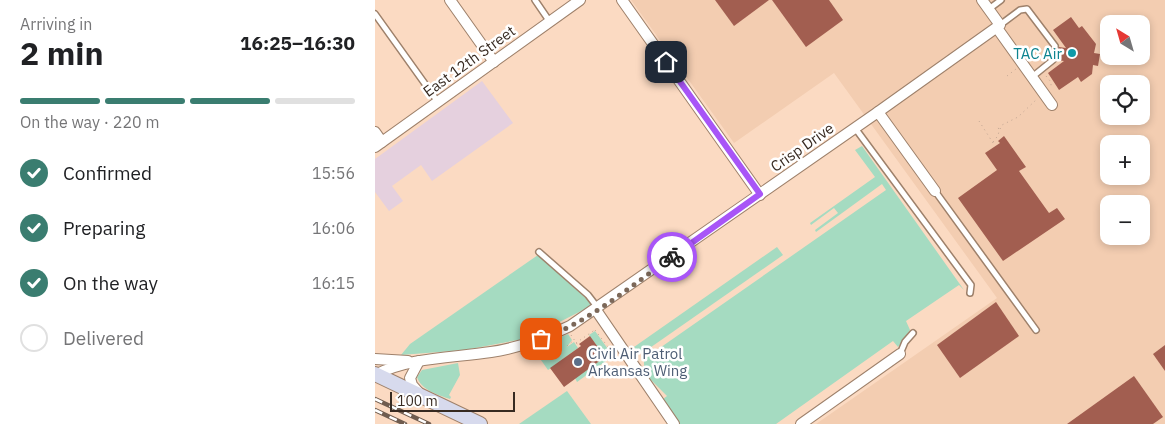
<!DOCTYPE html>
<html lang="en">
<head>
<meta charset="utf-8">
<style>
	body { margin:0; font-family:"IBM Plex Sans",sans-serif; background:#f2f2f2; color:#202124; height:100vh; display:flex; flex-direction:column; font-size:19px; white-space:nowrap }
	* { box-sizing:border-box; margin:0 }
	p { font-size:16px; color:#757577 }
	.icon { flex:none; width:28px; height:28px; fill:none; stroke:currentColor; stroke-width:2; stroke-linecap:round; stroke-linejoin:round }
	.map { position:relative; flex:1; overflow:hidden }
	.side { display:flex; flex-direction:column; background:#fff; width:375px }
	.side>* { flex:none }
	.needle { width:32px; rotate:323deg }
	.buttons { position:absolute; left:725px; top:15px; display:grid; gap:10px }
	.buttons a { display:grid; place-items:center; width:50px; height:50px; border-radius:10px; background:#fff; box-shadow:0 2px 8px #0003; font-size:25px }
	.scale { position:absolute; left:15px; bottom:12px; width:125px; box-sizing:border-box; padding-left:5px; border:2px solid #372a21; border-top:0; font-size:14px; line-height:18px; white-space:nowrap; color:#372a21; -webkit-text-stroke:4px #fff; paint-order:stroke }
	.pin { position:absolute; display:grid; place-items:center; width:42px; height:42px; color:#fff; margin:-21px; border-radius:10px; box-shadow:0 2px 8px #0006 }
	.courier { position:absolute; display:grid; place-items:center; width:50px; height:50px; margin:-25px; border:4px solid #a855f7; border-radius:50%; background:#fff; color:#222; box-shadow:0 1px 6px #0007 }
	.summary em { font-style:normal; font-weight:800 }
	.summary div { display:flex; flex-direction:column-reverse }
	.summary { display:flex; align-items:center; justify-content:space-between; height:85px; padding:0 20px }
	h1 { font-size:32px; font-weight:800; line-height:38px }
	.bar { display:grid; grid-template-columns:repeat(4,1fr); gap:8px 5px; align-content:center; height:60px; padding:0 20px }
	.bar i { height:6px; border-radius:4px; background:#e0e0e0 }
	.bar .current { background:#3a7d70 }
	.bar p { grid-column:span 4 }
	ol { padding:0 20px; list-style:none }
	li { display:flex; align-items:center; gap:15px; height:55px }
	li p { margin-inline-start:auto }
	li .icon { padding:5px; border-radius:50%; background:#3a7d70; color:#fff; stroke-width:4 }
	li:last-child { color:#757577 }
	li i { width:28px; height:28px; border:2px solid #e0e0e0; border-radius:50% }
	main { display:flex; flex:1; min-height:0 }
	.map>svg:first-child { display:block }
	.built { fill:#f3cdb1; fill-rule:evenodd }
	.industrial { fill:#e5d0de }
	.green { fill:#a5dbc1 }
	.building { fill:#a25e50 }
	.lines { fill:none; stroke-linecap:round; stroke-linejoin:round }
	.lane-casing { stroke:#9e816b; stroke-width:8 }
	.street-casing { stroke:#9e816b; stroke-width:12 }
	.secondary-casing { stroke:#9e816b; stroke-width:16 }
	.path { stroke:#bfa491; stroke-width:1; stroke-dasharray:1 4; stroke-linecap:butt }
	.lane { stroke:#fff; stroke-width:5 }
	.street { stroke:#fff; stroke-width:10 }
	.secondary { stroke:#d7daed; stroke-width:14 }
	.rail-casing { stroke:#6f5c4f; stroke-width:4.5 }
	.rail { stroke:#fff; stroke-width:2.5; stroke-dasharray:8; stroke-linecap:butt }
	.done { stroke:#7c6859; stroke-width:5; stroke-dasharray:0 9 }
	.route { stroke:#a855f7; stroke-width:6 }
	.culture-dot { fill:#0f9aa8; stroke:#fff; stroke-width:2 }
	.service-dot { fill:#5c6f8a; stroke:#fff; stroke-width:2 }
	.labels { text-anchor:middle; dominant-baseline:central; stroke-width:5; stroke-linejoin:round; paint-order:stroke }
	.culture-label { font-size:15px; fill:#0d838f; stroke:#fff; text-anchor:end }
	.street-label { font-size:15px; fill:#372a21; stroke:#fff }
	.service-label { font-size:15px; fill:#4e5e75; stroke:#fff; text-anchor:start }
</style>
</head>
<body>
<main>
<section class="side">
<div class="summary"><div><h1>2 min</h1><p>Arriving in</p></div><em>16:25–16:30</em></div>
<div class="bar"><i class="current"></i><i class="current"></i><i class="current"></i><i></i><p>On the way · 220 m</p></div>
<ol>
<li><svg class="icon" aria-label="check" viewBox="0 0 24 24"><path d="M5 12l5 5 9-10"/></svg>Confirmed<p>15:56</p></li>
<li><svg class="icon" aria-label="check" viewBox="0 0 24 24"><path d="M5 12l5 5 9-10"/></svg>Preparing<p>16:06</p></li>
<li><svg class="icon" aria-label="check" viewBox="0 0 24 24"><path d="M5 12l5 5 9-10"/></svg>On the way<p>16:15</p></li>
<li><i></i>Delivered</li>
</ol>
</section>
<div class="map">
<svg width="790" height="424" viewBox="0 0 790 424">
	<rect width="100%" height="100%" fill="#fbdac2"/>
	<path class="built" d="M256,0H790V424H441L622,298L459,73L359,143ZM734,24H766V56H734ZM734,84H766V116H734ZM734,144H766V176H734ZM734,204H766V236H734Z"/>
	<path class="industrial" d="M107,81L138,123L57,181L46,165L17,186L28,201L14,211L0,192V159Z"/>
	<g class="green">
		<path d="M487,146L589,290L584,285L531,321L535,330L523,347L518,341L401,424H305L288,399L292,396L269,373V359L511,190L507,184L441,232L440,230L463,213L459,208L436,225L435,223L500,177L480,150Z"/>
		<path d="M402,247L408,255L269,352L261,351L259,347Z"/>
		<path d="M163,255L215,302L216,306L153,338L90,350L26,355L35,344Z"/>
		<path d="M220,331L238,356L202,382L200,378L230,357L214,335Z"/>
		<path d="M193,334L197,340L192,347L199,342L203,348L173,370L161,353L158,355L155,350Z"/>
		<path d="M83,363L85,375L74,395L76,397L75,399C63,395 46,390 42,377L47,370Z"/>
		<path d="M192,391L216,424H144Z"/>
	</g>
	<g class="building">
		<path d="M340,0H394L359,26Z"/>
		<path d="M397,0H454L468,20L431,47Z"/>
		<path d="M696,17L704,28L707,26L721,44L719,53L725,54L723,66L718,65L717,74L706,82L703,77L684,90L673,73L689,61L682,60L679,56L672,59L674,45L679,50L684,47L691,48L678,30Z"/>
		<path d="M629,136L651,167L644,171L674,213L682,208L690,219L628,261L583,198L622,170L610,153L625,143L623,141Z"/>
		<path d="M621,302L644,336L585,378L562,345Z"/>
		<path d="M215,336L230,357L189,387L175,368L206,346L204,344Z"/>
		<path d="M790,345V371L778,354Z"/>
		<path d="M759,376L788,417L778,424H692Z"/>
	</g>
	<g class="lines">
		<defs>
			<g id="lane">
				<path d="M160,0L175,22"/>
				<path d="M614,9L626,0"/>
				<path d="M0,14L63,102"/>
				<path d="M625,25L645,10L652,9L680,46"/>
				<path d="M657,77L678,60"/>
				<path d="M480,128L596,285L595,293"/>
				<path d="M560,191L661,330"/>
				<path d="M164,252L213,295L223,308"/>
				<path d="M525,354L530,342L538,333"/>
			</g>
			<g id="street">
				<path d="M75,0L119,62"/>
				<path d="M247,0L385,195"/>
				<path d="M622,28L677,105"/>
				<path d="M503,112L625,25L607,0"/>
				<path d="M0,132L7,142"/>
				<path d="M0,147L205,0"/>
				<path d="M221,310L299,424"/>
				<path d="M0,359L33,361"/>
				<path d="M44,361L35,378L37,385L45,394"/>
				<path d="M0,375C35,357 78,358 116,352C144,348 170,338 195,326L503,112L560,191"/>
				<path d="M426,424L525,354"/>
			</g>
			<path id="secondary" d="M0,374L105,424"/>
		</defs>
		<use href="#lane" class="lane-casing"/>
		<use href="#street" class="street-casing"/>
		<use href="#secondary" class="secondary-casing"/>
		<g class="path">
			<path d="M656,59L666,52H673"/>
			<path d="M632,76L641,69"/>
			<path d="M671,76L676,82V87"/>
			<path d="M604,121L620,146"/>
			<path d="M625,129L627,125L643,117L662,99"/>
			<path d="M618,142C623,136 626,132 622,125"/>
			<path d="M220,330L240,356"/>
			<path d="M196,335L204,347"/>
			<path d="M201,343L221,329"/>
			<path d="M192,346L199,340"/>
		</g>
		<use href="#lane" class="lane"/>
		<use href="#street" class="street"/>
		<use href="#secondary" class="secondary"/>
		<defs>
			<g id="rail">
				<path d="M0,399L54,424"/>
				<path d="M0,410L30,424"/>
			</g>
		</defs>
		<use href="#rail" class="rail-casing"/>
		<use href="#rail" class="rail"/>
	</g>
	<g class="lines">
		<path class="done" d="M166,339C214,322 256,286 297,257"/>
		<path class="route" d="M291,62L385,194L297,257"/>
	</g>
	<circle class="culture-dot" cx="697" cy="53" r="5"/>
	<circle class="service-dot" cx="203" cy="362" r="5"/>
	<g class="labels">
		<g class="culture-label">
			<text x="687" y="53">TAC Air</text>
		</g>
		<g class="street-label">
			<text transform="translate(94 61) rotate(-36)">East 12th Street</text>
			<text transform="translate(427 147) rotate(-35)">Crisp Drive</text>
		</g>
		<g class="service-label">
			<text x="213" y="353">Civil Air Patrol<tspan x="213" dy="17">Arkansas Wing</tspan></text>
		</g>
	</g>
</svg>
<div class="buttons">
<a><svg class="needle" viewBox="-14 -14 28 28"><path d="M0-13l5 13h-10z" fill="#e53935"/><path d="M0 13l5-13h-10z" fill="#757577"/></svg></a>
<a><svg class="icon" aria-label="locate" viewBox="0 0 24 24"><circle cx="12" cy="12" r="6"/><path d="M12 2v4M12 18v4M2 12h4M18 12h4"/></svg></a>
<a>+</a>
<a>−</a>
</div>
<div class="scale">100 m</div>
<div class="pin" style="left:166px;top:339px;background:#ea580c"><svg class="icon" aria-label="bag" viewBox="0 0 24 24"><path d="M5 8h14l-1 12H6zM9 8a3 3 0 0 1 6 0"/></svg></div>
<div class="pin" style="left:291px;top:62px;background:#1f2937"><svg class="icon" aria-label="home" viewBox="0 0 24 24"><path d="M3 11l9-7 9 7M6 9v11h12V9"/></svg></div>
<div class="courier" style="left:297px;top:257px"><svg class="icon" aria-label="bike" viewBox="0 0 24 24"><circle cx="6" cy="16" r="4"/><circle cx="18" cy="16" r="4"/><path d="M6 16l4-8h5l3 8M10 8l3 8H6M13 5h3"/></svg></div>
</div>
</main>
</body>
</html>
